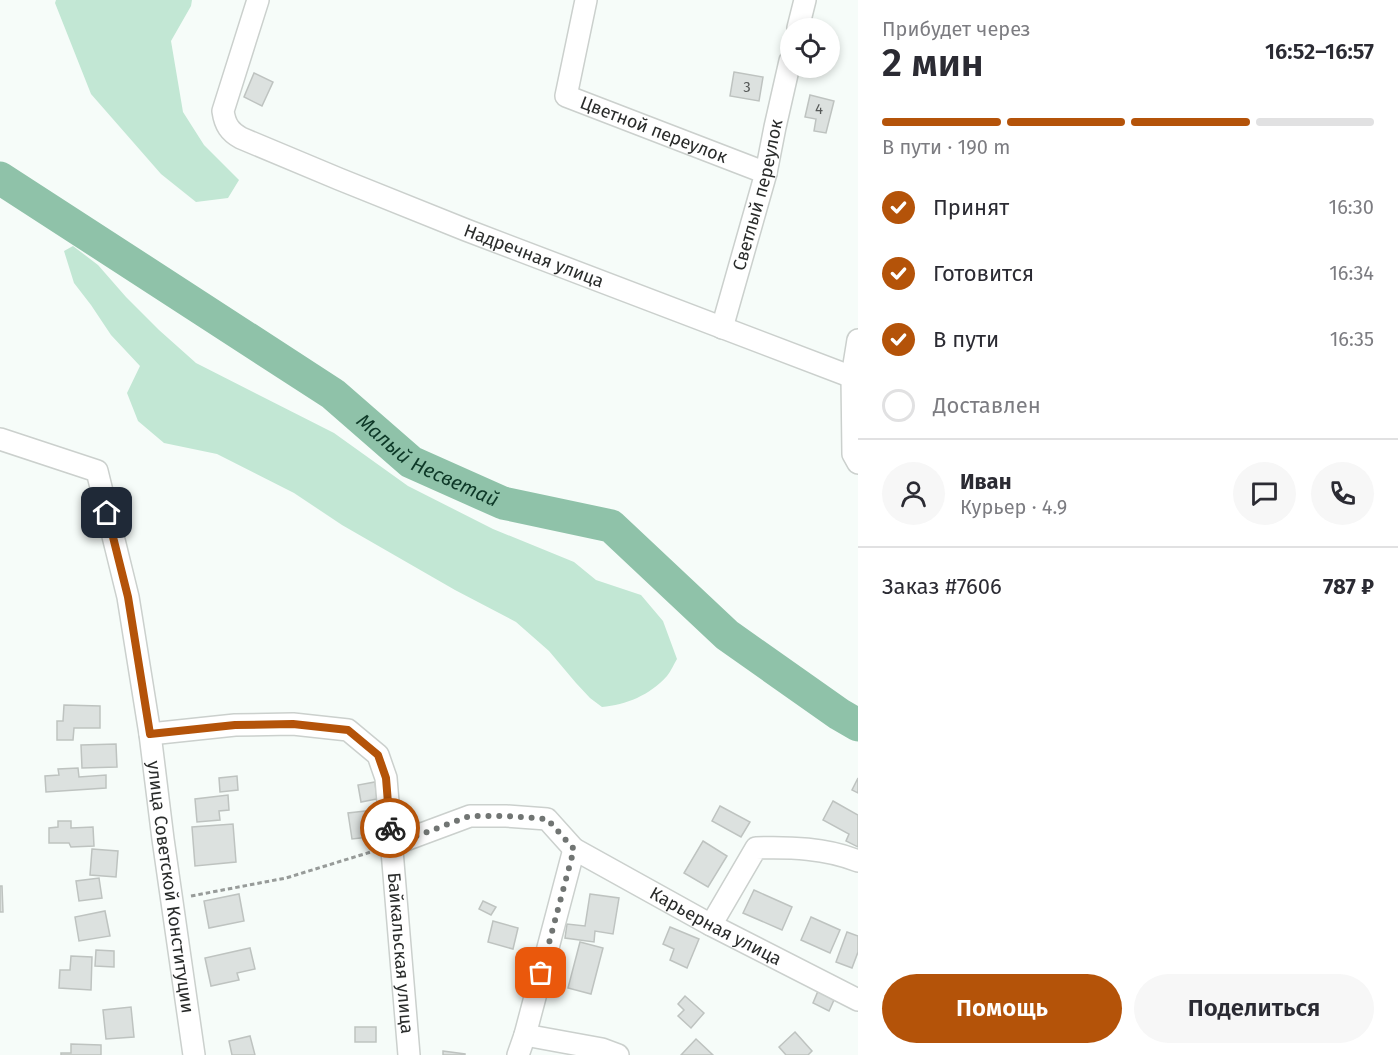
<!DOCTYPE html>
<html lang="ru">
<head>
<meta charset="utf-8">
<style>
	body { margin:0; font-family:"Fira Sans",sans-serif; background:#f7f7f7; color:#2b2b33; height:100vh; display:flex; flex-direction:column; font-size:22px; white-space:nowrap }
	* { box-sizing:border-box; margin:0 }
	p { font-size:20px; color:#7c7c81 }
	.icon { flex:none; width:33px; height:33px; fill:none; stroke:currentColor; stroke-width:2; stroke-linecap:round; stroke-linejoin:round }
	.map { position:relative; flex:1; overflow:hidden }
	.side { display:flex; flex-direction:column; background:#fff; width:540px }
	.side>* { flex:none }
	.tools { position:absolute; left:780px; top:18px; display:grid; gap:12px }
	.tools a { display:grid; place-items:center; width:60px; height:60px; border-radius:50%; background:#fff; box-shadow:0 3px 9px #0003; font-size:30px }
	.pin { position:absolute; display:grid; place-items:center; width:51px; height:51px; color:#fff; margin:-26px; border-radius:12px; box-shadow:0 3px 9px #0006 }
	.courier { position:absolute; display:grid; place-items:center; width:60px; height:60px; margin:-30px; border:4px solid #b45309; border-radius:50%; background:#fff; color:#222; box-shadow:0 2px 8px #0007 }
	.headline em { font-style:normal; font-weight:600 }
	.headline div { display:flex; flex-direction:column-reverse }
	.headline { display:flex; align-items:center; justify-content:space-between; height:102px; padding:0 24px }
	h1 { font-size:39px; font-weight:600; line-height:45px }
	.bar { display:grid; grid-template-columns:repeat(4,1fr); gap:9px 6px; align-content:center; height:72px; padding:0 24px }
	.bar i { height:8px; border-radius:4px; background:#e1e1e2 }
	.bar .selected { background:#b45309 }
	.bar p { grid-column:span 4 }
	.line { display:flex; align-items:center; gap:15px; padding:0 24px; border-top:2px solid #e1e1e2 }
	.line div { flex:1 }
	.round { display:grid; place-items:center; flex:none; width:63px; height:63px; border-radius:32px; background:#f7f7f7 }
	ol { padding:0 24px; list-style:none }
	li { display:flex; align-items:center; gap:18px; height:66px }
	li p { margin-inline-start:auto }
	li .icon { padding:6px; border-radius:50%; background:#b45309; color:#fff; stroke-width:4 }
	li:last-child { color:#7c7c81 }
	li i { width:33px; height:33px; border:3px solid #e1e1e2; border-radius:50% }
	.primary-button { display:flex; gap:12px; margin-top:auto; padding:12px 24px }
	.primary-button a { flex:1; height:69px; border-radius:36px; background:#b45309; color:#fff; font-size:24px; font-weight:600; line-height:69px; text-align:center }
	.primary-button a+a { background:#f7f7f7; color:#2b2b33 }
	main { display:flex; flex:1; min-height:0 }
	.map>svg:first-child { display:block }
	.green { fill:#c2e7d4 }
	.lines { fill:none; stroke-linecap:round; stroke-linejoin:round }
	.river { stroke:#8fc2a9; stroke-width:33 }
	.building { fill:#dce1df; stroke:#bec3c0; stroke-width:1.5 }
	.minor-casing { stroke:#cbd0cd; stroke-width:24 }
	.path { stroke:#979b99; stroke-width:3; stroke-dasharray:4.5 3; stroke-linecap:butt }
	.minor { stroke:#fff; stroke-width:21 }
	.done { stroke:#717573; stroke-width:6; stroke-dasharray:0 10.8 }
	.route { stroke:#b45309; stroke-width:8 }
	.labels { text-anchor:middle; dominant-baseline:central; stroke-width:6; stroke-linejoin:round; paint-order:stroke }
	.number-label { font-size:15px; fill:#565958 }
	.street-label { font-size:18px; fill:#2a2c2b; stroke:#fff }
	.water-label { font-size:20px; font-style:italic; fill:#0d3827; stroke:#fff }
</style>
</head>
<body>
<main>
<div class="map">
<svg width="858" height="1055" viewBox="0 0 858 1055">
	<rect width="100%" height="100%" fill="#f6fcf9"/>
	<g class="green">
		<path d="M56,0H192L191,6L171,41L183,112L204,145L239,180L228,198L196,202L161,174L91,94L55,3Z"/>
		<path d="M73,246L98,265L126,297L159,330L196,363L334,433L408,486L493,529L574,562L596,580L641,595L663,621L677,659C674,664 671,671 667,676C650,695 626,705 602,707L590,698L576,683L549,651L516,622L455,590L342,525L294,493L217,454L164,443L138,421L127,393L140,366L111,335L91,305L74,283L64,251Z"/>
	</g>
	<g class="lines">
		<path class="river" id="s1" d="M0,178L333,394L411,462L503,503L611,526L727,635L839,714L858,725"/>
	</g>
	<g class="building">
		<path d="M734,72L763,77L759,101L730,96Z"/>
		<path d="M254,73L273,82L262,106L244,97Z"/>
		<path d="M810,95L834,101L826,133L814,131L816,119L805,117Z"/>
		<path d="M64,705L100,706V728H74L73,740H57V721H63Z"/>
		<path d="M116,744L117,767L82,768L81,745Z"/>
		<path d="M78,768L79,777L106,775V788L46,792L45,776L59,775L58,769Z"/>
		<path d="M237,776L238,790L220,792L219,778Z"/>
		<path d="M858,778V793L852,790Z"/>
		<path d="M375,782L377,799L361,802L358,785Z"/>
		<path d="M228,795L229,810L219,811L220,820L197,822L195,799Z"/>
		<path d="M833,801L858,815V847L846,841L849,834L823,820Z"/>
		<path d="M720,806L750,822L741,837L712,821Z"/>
		<path d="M374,810L378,836L352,839L348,813Z"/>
		<path d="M58,821H71V828L93,827L94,846L71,847L69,843H49V828L58,827Z"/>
		<path d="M233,824L236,862L195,866L192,827Z"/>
		<path d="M703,841L727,856L708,887L684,873Z"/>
		<path d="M92,849L118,851L116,877L90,875Z"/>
		<path d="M99,878L102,898L79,901L76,881Z"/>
		<path d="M0,886H2L3,912H0Z"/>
		<path d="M754,890L792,907L782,930L743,913Z"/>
		<path d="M239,894L244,921L209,928L204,901Z"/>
		<path d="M590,894L619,898L613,934L595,931L594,942L565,938L567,924L585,926Z"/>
		<path d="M483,901L496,907L491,915L479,909Z"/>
		<path d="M105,911L110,936L79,941L75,917Z"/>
		<path d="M811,917L840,930L830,953L801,940Z"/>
		<path d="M493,921L518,928L513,949L488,942Z"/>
		<path d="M670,927L699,939L687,968L670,960L674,949L663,944Z"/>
		<path d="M847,932L858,936V952L852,968L836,962Z"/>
		<path d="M580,942L603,948L591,994L568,988Z"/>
		<path d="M250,948L255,969L237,973L239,980L211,986L205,958Z"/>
		<path d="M96,950L114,951V967L95,966Z"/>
		<path d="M71,956L92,957L91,990L59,988L60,970H70Z"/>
		<path d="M818,991L834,1000L829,1011L813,1003Z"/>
		<path d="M685,996L704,1013L691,1028L678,1016L684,1010L678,1004Z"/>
		<path d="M131,1007L134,1037L106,1039L103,1010Z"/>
		<rect x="355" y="1027" width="21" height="15"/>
		<path d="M795,1032L812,1051L808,1055H786L779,1047Z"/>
		<path d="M250,1036L255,1055H232L229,1041Z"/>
		<path d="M696,1039L713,1055H681Z"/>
		<path d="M71,1044L101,1045V1055H61V1053H71Z"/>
		<path d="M443,1051L465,1054V1055H443Z"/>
	</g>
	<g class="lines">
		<defs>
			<g id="minor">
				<path id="s2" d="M258,0L223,111C225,125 230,132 241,138L339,179L466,230L852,377"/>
				<path id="s3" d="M586,0L566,96L766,173"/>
				<path d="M798,28L805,0"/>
				<path id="s4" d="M722,328L766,173L775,127L790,61"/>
				<path d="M858,340L852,377L853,454L858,463"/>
				<path id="s5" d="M0,439L97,471L128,597L150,734L163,839L194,1055"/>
				<path id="s6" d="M150,734L235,725L293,724L348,730L378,755L386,778L409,1055"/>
				<path id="s7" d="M392,845L470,816H506L547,819L574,849L711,925L858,1000"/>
				<path d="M711,925L756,848C790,847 826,848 858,861"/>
				<path d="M525,1035L602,1049L618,1055"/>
				<path d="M518,1055L525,1035L574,849"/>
			</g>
		</defs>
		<use href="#minor" class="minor-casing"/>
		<path class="path" d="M191,896L286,878L374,851"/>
		<use href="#minor" class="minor"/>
	</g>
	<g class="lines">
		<path class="done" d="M390,828L392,845L470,816H506L547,819L574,849L541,973"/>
		<path class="route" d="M107,513L128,597L150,734L235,725L293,724L348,730L378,755L386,778L390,828"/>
	</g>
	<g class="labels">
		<g class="number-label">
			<text x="747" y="87">3</text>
			<text x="819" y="109">4</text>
		</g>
		<g class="street-label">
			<text stroke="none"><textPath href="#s3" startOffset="192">Цветной переулок</textPath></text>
			<text stroke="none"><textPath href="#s4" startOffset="138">Светлый переулок</textPath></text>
			<text stroke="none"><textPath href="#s2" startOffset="466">Надречная улица</textPath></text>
			<text stroke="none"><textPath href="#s5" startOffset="525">улица Советской Конституции</textPath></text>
			<text stroke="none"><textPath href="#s7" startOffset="362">Карьерная улица</textPath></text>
			<text stroke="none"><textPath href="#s6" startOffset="438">Байкальская улица</textPath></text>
		</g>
		<g class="water-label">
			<text stroke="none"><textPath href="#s1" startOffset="514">Малый Несветай</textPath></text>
		</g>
	</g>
</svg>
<div class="tools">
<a><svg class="icon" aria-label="locate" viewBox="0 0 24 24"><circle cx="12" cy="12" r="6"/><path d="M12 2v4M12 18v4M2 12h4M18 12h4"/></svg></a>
</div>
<div class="pin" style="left:541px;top:973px;background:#ea580c"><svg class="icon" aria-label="bag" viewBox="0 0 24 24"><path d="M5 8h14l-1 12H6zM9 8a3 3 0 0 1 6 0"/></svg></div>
<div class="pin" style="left:107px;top:513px;background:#1f2937"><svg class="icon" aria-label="home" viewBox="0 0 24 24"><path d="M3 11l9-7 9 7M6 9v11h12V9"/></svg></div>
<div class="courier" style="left:390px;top:828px"><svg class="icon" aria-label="bike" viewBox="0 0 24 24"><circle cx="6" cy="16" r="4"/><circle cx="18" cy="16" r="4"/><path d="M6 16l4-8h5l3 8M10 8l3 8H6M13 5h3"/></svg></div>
</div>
<section class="side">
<div class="headline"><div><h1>2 мин</h1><p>Прибудет через</p></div><em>16:52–16:57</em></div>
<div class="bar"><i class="selected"></i><i class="selected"></i><i class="selected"></i><i></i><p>В пути · 190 m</p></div>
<ol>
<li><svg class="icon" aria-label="check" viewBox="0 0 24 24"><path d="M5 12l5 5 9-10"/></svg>Принят<p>16:30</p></li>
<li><svg class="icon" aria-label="check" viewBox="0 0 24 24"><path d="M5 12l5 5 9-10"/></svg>Готовится<p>16:34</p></li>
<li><svg class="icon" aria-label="check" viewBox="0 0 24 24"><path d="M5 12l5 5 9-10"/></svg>В пути<p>16:35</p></li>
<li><i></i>Доставлен</li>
</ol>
<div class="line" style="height:108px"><a class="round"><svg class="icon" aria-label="person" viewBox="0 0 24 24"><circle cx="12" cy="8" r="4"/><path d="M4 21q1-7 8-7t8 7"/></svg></a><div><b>Иван</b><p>Курьер · 4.9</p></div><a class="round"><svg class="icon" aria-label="chat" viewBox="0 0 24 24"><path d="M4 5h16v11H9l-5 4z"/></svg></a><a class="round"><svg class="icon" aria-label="phone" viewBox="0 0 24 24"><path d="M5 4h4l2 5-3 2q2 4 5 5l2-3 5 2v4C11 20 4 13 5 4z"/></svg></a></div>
<div class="line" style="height:78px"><div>Заказ #7606</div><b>787 ₽</b></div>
<div class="primary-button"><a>Помощь</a><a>Поделиться</a></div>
</section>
</main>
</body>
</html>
